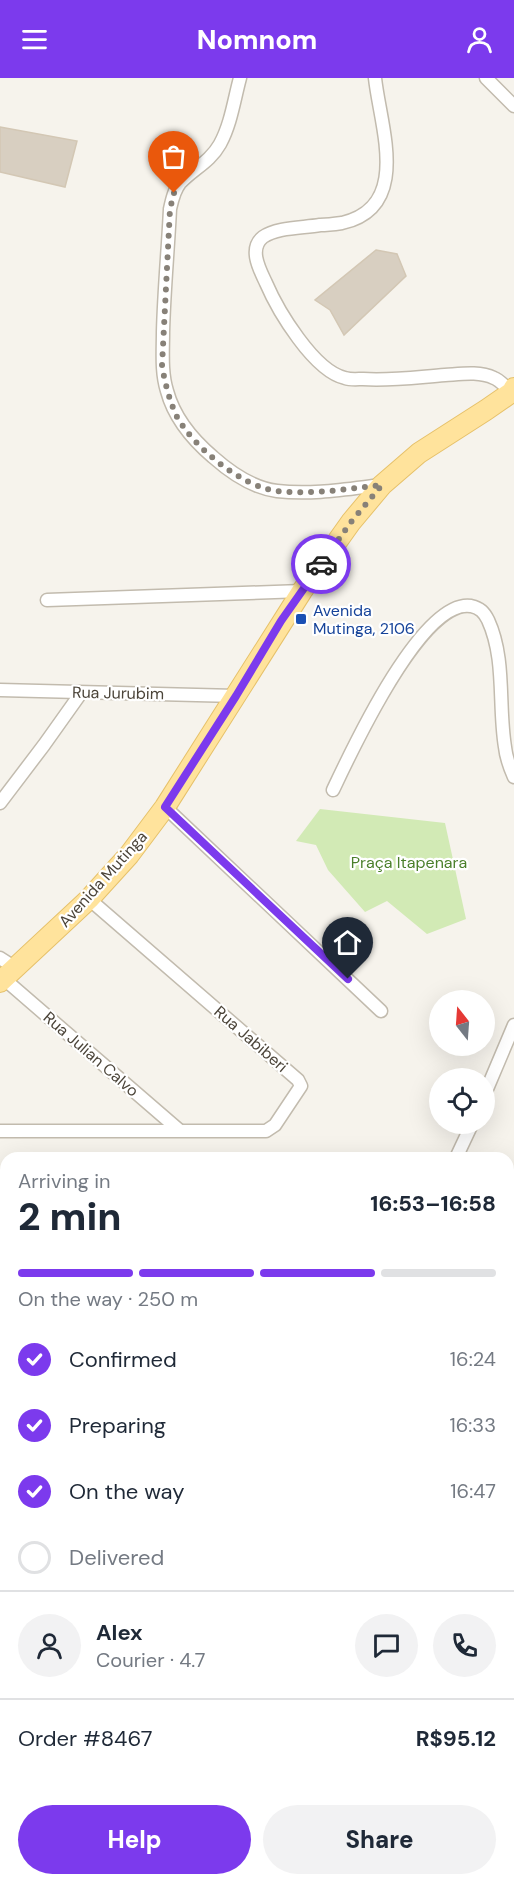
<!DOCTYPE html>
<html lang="en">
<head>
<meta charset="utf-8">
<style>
	body { margin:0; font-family:"DM Sans",sans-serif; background:#f2f2f3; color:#1f2937; height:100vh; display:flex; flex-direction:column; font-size:22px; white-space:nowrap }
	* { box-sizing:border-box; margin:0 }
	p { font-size:20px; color:#747a83 }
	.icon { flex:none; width:33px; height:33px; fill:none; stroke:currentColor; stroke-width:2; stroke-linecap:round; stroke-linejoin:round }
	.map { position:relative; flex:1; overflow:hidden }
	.sheet { position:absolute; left:0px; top:1074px; width:514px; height:734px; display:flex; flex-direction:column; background:#fff; border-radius:18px 18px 0 0; box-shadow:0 6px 24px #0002 }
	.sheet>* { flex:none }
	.needle { width:39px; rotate:343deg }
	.controls { position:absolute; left:429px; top:912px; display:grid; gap:12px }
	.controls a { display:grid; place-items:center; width:66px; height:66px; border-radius:50%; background:#fff; box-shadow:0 6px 24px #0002; font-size:30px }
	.pin { position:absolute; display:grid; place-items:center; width:51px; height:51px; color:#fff; margin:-62px -26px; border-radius:50% 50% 50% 0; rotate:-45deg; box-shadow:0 0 6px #0007 }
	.pin .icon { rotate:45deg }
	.courier { position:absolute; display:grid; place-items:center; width:60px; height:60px; margin:-30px; border:4px solid #7c3aed; border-radius:50%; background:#fff; color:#222; box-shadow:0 2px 8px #0007 }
	.head em { font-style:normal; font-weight:800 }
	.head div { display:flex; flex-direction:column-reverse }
	.head { display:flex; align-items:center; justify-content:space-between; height:102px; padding:0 18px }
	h1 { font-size:39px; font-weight:800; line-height:45px }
	.bar { display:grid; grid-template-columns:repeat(4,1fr); gap:9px 6px; align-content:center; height:72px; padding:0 18px }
	.bar i { height:8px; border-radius:4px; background:#e0e1e3 }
	.bar .selected { background:#7c3aed }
	.bar p { grid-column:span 4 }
	.line { display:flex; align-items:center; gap:15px; padding:0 18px; border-top:2px solid #e0e1e3 }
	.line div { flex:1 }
	.round { display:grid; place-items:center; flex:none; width:63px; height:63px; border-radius:32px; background:#f2f2f3 }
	ol { padding:0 18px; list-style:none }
	li { display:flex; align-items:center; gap:18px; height:66px }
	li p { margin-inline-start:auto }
	li .icon { padding:6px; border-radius:50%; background:#7c3aed; color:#fff; stroke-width:4 }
	li:last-child { color:#747a83 }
	li i { width:33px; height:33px; border:3px solid #e0e1e3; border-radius:50% }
	.primary-button { display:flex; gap:12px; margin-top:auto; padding:12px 18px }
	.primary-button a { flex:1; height:69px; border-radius:36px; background:#7c3aed; color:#fff; font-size:24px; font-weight:800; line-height:69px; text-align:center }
	.primary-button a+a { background:#f2f2f3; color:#1f2937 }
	header { display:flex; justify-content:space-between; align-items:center; height:78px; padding:0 18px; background:#7c3aed; color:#fff; font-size:27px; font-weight:800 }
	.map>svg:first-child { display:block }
	.green { fill:#d2eab5 }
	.building { fill:#d8cfc1; stroke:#d3c7b4; stroke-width:1.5 }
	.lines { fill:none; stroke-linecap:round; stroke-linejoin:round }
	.street-casing { stroke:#c2bbae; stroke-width:15 }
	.primary-casing { stroke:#e6c16a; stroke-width:22 }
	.street { stroke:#fff; stroke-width:12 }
	.primary { stroke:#ffe39c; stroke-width:20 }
	.done { stroke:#878178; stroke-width:6; stroke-dasharray:0 10.8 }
	.route { stroke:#7c3aed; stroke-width:8 }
	.transit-dot { fill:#1a4fb4; stroke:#fff; stroke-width:2 }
	.labels { text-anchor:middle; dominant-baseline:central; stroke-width:4.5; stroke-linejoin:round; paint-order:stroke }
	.transit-label { font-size:16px; fill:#164399; stroke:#fff; text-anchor:start }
	.street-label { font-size:16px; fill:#4b4439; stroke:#fff }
	.park-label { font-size:16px; fill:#4a7f2a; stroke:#fff }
</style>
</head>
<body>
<header><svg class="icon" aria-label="menu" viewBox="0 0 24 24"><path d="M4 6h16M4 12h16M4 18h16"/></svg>Nomnom<svg class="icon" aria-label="person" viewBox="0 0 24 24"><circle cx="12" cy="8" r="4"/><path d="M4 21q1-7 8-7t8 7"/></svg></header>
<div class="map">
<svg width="514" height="1807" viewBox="0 0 514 1807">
	<rect width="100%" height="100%" fill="#f6f3ec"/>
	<path class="green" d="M320,731L445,745L466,841L427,856L387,823L365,834L328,792L316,767L296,763Z"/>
	<g class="building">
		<path d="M0,49L77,63L65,109L0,94Z"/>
		<path d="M376,172L397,176L406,198L344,257L330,232L315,222Z"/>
	</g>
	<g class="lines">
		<defs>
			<g id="street">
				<path d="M240,0C234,22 231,46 220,66C210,84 193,91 180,105C174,112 172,122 170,131C168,172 164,213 163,254C163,273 161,294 167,313C174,339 193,362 213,379C231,395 253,410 277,413C312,417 347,411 382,407"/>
				<path d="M375,0C380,48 412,129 342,145C335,146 327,147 320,147C303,150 277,149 263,159C248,171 260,192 266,205C278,233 314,293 345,300C351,302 358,301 363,301C390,303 418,299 445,297C461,296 479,293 494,300C500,302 506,310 512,314"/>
				<path d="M486,0L514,28"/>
				<path d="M47,522L302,513"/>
				<path d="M0,612L236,618"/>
				<path d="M333,712C351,674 422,520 471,528C480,530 484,534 488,542C506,581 498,627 505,669C506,679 510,690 514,699"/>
				<path d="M0,725L44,667L81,615"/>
				<path d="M165,729L381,933"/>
				<path d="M0,880L14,889"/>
				<path d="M3,900L179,1052"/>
				<path d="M484,1018L514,947"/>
				<path d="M0,1053H266L275,1047L301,1008L298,1002L89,821"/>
				<path d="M456,1080L472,1046"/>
				<path d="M0,1277H6"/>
				<path d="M508,1290L514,1295"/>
				<path d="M0,1346L6,1358"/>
				<path d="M0,1455L6,1452"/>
				<path d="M508,1476L514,1474"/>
				<path d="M508,1607H514"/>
				<path d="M508,1735L514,1734"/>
				<path d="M224,1802L226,1807"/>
				<path d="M504,1802L505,1807"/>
				<path d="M111,1807L121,1802"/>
				<path d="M471,1807L483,1802"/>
			</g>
			<path id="primary" d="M0,904L89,821L129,777L165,729L302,513L351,444L382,407L419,375L486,332L512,314L514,310"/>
		</defs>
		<use href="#street" class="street-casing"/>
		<use href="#primary" class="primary-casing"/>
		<use href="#street" class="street"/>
		<use href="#primary" class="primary"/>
	</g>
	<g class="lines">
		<path class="done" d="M174,115L170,131L162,288C165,305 169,321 176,337C192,368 241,408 276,413C311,417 347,411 382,407L351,444L321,486"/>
		<path class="route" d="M321,486L281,543L236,618L165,729L348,901"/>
	</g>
	<rect class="transit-dot" x="295" y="535" width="12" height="12" rx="3"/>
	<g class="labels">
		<g class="transit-label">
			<text x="313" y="532">Avenida<tspan x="313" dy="18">Mutinga, 2106</tspan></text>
		</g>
		<g class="street-label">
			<text transform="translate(118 615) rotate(1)">Rua Jurubim</text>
			<text transform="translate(103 801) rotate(-48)">Avenida Mutinga</text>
			<text transform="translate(251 961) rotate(41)">Rua Jabiberi</text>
			<text transform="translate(91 976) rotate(41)">Rua Julian Calvo</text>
		</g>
		<g class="park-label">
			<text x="409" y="784">Praça Itapenara</text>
		</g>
	</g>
</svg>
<div class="controls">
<a><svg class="needle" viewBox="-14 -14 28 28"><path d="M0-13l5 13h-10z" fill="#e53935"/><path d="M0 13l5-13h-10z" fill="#747a83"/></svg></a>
<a><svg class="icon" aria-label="locate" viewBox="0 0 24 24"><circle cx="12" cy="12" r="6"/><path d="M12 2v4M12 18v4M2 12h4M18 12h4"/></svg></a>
</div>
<div class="pin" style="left:174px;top:115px;background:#ea580c"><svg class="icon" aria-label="bag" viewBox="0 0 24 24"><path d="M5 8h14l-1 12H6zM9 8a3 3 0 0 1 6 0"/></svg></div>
<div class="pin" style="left:348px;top:901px;background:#1f2937"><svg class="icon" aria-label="home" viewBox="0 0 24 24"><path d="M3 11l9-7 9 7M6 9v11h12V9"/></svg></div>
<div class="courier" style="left:321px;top:486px"><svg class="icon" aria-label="car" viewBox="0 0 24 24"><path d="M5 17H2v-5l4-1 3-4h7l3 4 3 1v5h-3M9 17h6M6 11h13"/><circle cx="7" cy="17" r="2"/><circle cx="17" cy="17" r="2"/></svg></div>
<section class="sheet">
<div class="head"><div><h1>2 min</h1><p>Arriving in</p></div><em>16:53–16:58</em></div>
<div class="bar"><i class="selected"></i><i class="selected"></i><i class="selected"></i><i></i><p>On the way · 250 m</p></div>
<ol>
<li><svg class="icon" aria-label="check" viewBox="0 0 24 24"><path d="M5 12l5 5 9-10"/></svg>Confirmed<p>16:24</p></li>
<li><svg class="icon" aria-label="check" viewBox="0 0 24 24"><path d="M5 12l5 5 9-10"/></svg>Preparing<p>16:33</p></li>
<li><svg class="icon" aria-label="check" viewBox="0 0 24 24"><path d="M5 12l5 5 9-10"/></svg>On the way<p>16:47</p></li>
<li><i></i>Delivered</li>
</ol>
<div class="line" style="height:108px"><a class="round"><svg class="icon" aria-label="person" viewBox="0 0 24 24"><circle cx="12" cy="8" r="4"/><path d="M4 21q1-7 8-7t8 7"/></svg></a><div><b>Alex</b><p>Courier · 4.7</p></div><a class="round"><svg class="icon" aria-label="chat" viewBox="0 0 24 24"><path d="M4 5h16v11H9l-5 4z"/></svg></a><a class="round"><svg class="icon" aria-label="phone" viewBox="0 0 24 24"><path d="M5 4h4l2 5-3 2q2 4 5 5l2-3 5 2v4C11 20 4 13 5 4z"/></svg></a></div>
<div class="line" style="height:78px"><div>Order #8467</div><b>R$95.12</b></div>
<div class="primary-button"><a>Help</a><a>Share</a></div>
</section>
</div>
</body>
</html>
